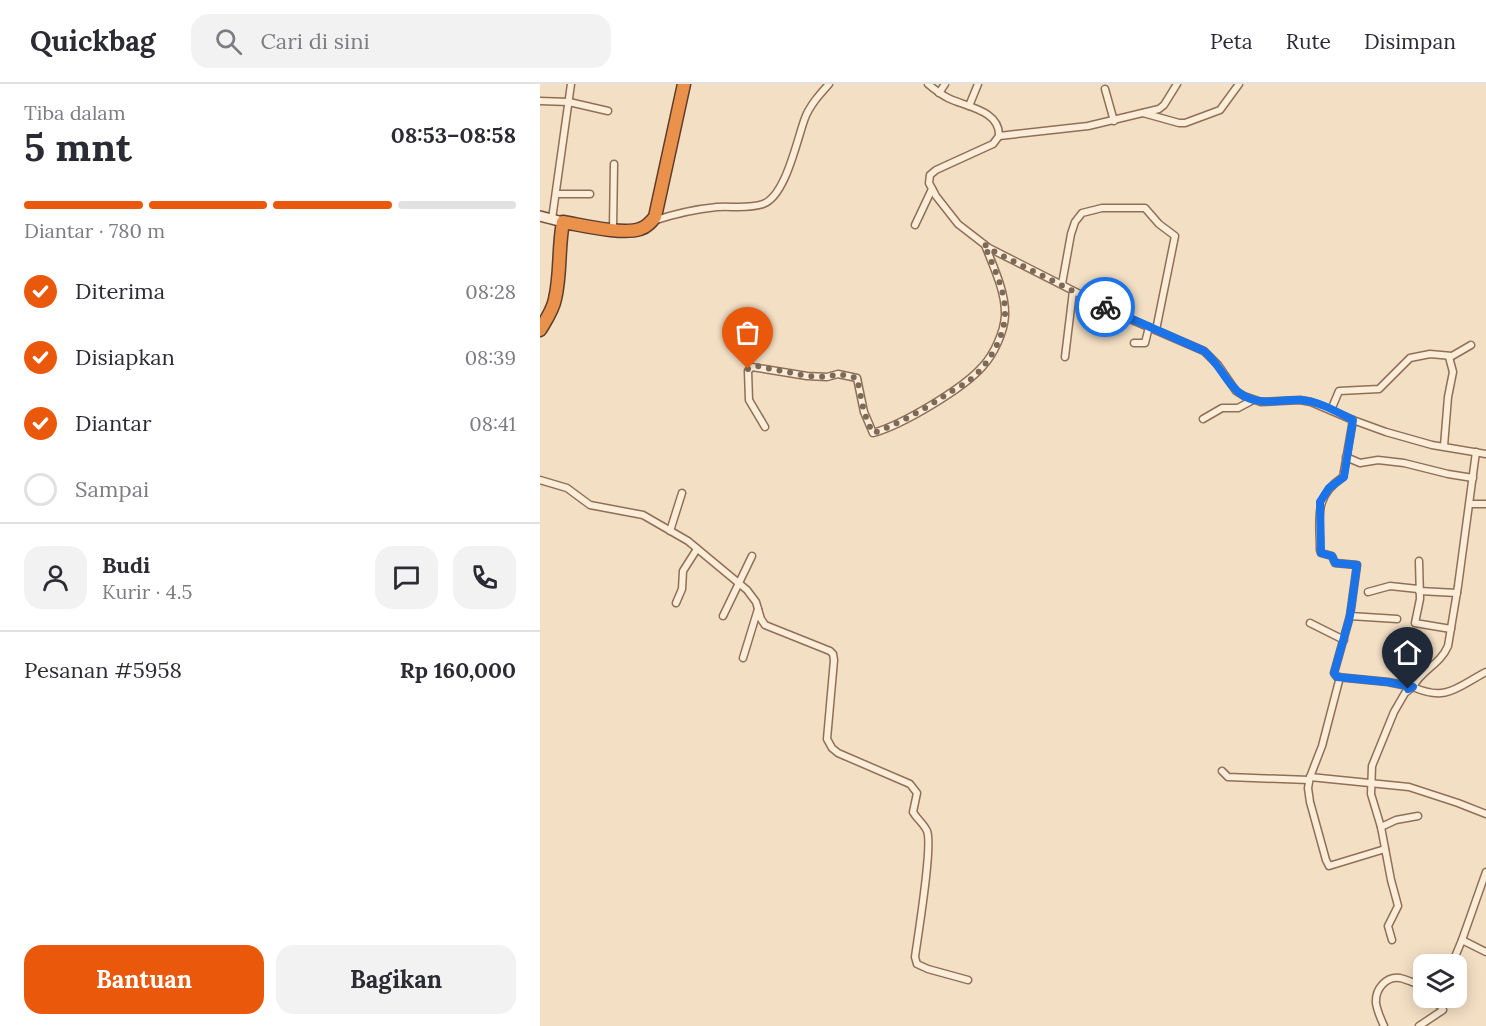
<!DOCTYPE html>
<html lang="id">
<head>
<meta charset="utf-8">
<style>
	body { margin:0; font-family:Lora,serif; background:#f2f2f3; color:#2b2b33; height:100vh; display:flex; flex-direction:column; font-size:22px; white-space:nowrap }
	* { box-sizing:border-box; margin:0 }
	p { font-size:20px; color:#7c7c81 }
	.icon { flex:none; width:33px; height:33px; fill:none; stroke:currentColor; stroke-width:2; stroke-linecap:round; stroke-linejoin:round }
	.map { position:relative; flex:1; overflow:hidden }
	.side { display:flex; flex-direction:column; background:#fff; width:540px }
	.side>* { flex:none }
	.buttons { position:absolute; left:873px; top:870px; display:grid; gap:12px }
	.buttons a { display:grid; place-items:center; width:54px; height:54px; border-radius:12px; background:#fff; box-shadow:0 3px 15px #0003; font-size:30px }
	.pin { position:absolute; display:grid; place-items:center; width:51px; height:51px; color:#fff; margin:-62px -26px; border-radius:50% 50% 50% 0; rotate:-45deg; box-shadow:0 0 6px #0007 }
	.pin .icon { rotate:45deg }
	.courier { position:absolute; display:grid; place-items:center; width:60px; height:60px; margin:-30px; border:4px solid #1a73e8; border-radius:50%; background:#fff; color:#222; box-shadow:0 2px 8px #0007 }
	.overview em { font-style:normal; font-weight:800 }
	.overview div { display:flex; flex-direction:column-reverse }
	.overview { display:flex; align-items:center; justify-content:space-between; height:102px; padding:0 24px }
	h1 { font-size:39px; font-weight:800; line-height:45px }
	.bar { display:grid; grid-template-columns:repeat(4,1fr); gap:9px 6px; align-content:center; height:72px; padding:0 24px }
	.bar i { height:8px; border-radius:4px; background:#e1e1e2 }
	.bar .on { background:#ea580c }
	.bar p { grid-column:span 4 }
	.line { display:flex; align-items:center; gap:15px; padding:0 24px; border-top:2px solid #e1e1e2 }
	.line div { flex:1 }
	.round { display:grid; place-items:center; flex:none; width:63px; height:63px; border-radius:18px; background:#f2f2f3 }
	ol { padding:0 24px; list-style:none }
	li { display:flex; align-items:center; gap:18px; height:66px }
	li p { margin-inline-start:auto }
	li .icon { padding:6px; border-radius:50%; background:#ea580c; color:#fff; stroke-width:4 }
	li:last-child { color:#7c7c81 }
	li i { width:33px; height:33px; border:3px solid #e1e1e2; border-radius:50% }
	.primary-button { display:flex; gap:12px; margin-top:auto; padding:12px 24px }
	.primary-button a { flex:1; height:69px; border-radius:18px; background:#ea580c; color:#fff; font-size:24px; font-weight:800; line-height:69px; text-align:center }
	.primary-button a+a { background:#f2f2f3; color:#2b2b33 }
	header { display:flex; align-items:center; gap:36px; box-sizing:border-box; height:84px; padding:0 30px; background:#fff; border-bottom:2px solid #e1e1e2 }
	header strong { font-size:28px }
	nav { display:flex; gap:33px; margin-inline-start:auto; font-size:21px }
	.search { width:420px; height:54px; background:#f2f2f3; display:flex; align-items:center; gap:15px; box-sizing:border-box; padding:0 21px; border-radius:18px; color:#7c7c81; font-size:22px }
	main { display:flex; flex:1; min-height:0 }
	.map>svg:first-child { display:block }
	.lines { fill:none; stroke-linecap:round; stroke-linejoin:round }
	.street-casing { stroke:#906f58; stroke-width:9 }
	.secondary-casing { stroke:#72503b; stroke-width:12 }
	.highway-casing { stroke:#5d3d2c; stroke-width:15 }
	.street { stroke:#fcedd8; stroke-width:6 }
	.secondary { stroke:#fcedd8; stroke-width:9 }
	.highway { stroke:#ea924c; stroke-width:12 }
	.done { stroke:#7d6957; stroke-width:6; stroke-dasharray:0 10.8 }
	.route { stroke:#1a73e8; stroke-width:8 }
</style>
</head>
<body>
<header>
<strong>Quickbag</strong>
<div class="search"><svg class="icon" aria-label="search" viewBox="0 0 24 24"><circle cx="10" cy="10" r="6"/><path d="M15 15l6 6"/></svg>Cari di sini</div>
<nav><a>Peta</a><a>Rute</a><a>Disimpan</a></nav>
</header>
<main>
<section class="side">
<div class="overview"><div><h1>5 mnt</h1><p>Tiba dalam</p></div><em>08:53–08:58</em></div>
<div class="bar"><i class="on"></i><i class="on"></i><i class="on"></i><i></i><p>Diantar · 780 m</p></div>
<ol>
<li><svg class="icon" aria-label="check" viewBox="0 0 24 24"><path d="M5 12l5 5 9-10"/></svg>Diterima<p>08:28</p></li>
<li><svg class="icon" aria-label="check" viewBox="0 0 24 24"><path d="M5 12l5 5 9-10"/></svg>Disiapkan<p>08:39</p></li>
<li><svg class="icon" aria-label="check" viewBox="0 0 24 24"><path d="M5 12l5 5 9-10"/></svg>Diantar<p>08:41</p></li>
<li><i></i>Sampai</li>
</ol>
<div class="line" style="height:108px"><a class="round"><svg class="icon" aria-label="person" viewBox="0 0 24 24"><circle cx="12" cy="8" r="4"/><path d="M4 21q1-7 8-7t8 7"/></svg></a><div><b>Budi</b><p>Kurir · 4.5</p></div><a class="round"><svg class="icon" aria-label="chat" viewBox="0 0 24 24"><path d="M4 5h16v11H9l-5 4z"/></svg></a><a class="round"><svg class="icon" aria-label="phone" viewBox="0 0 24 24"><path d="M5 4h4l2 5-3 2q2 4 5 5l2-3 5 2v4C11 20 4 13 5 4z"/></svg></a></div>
<div class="line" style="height:78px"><div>Pesanan #5958</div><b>Rp 160,000</b></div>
<div class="primary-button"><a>Bantuan</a><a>Bagikan</a></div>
</section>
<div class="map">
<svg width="946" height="942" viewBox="0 0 946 942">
	<rect width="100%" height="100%" fill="#f3dfc4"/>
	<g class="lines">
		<defs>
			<g id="street">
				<path d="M388,0C394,5 400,10 408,14C426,23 460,26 459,52L453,60L396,86L390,91L389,99L396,112L418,140L449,164L583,232L664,267L678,281L696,307L704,312L721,318L760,316L771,318L813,336L846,348L892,361L946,370"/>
				<path d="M565,5L574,37"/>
				<path d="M399,9L405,0"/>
				<path d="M0,17L29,18L68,27"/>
				<path d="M429,22L438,0"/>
				<path d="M603,29L639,39H645L680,26L699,0"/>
				<path d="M459,52L548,42L619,25L624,21L637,0"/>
				<path d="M16,110H50"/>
				<path d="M12,135L31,0"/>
				<path d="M113,137C134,130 156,125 177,123C192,122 209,125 223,120C246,112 257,55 265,34C270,21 280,10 289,0"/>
				<path d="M375,141L392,105"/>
				<path d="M73,145L74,80"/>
				<path d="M522,200L531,150L535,138L542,129L562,124H605L619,140L635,152L616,246"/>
				<path d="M594,259H605L609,243"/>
				<path d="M525,273L533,207"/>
				<path d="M791,326L799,307L839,305L870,274L890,270L912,272L931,261"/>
				<path d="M663,335L682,324H698L713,316"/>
				<path d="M813,336L803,393C773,413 780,434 780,466L781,469L792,472L795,479L817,481L810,532L857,535"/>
				<path d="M225,343L209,316L208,287L212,283L267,292L287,293L298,290L317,294L324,328L333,349C362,341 423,305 443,282C454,270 464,248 465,232C466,208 453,182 445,161"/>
				<path d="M904,362L908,313L913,288L909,273"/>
				<path d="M806,373L820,379L838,376L864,379L908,390L933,394"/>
				<path d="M0,396L27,404L50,421L103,431L148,457L207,506L216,518L221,535L225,541L290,567L293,570L294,576L287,655L292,664L298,669L370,700L377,709L373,728C377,735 384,740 387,747C393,761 378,851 375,873L377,880L388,885L428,896"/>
				<path d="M930,420H946"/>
				<path d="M130,447L142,409"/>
				<path d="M879,477L880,515L875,539L911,545"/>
				<path d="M879,507L917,509"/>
				<path d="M828,508L850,502L878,505"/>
				<path d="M136,519L142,505L143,487L157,465"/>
				<path d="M183,532L212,472"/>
				<path d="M810,532L794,589L797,593L848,598L873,603C881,586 900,581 908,562L918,502L936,368"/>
				<path d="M770,539L804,556"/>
				<path d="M203,574L218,525"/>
				<path d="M800,593L782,662L770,693L768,704L770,718L786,776L789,782L845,765"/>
				<path d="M682,687L688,693L769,696"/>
				<path d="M770,693L869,703L918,719L946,730"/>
				<path d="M841,743L856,736L878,732"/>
				<path d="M852,856L848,842L858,822L857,818L851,796L841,743L831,710L832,682L854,628L865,609L873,603C907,618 917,603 946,588"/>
				<path d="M922,856L946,788"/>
				<path d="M912,880L922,856L946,868"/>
				<path d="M844,942C841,935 837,927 836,919C835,905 846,892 860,894C868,896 876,900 884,902"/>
				<path d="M879,942L903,926L902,923L897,920L896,914"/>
			</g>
			<path id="secondary" d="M0,132L23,138"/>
			<path id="highway" d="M0,246C6,236 13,226 15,215C21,190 18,165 23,138C42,141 82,151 100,145C107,143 111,138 115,133L144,0"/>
		</defs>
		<use href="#street" class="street-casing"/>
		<use href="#secondary" class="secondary-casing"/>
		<use href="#highway" class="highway-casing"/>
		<use href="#street" class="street"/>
		<use href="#secondary" class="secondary"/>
		<use href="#highway" class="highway"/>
	</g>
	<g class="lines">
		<path class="done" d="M208,285L217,282L267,292L287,293L298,290L317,294L324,328L332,348L334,349C359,339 382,327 404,312C412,306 423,302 431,295C449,280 464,254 465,231C466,207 453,182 444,160L455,168L565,223"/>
		<path class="route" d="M565,223L664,267C680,280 687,302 704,312C722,322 741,315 760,316C779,317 797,328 813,336L804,393L789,404L780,418L781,469L792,472L795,479L817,481L810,532L794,589L797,593L848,598L873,603L868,605"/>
	</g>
</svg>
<div class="buttons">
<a><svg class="icon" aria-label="layers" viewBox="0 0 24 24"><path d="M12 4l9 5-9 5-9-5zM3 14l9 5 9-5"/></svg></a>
</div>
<div class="pin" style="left:208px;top:285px;background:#ea580c"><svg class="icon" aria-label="bag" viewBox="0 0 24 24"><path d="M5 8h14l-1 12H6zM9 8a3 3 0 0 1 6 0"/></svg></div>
<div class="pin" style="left:868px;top:605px;background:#1f2937"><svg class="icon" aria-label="home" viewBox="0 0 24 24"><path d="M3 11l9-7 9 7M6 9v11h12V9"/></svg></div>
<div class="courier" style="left:565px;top:223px"><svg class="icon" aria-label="bike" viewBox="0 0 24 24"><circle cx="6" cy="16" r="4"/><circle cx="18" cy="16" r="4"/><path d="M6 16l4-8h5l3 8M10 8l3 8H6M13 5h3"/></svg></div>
</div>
</main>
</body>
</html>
